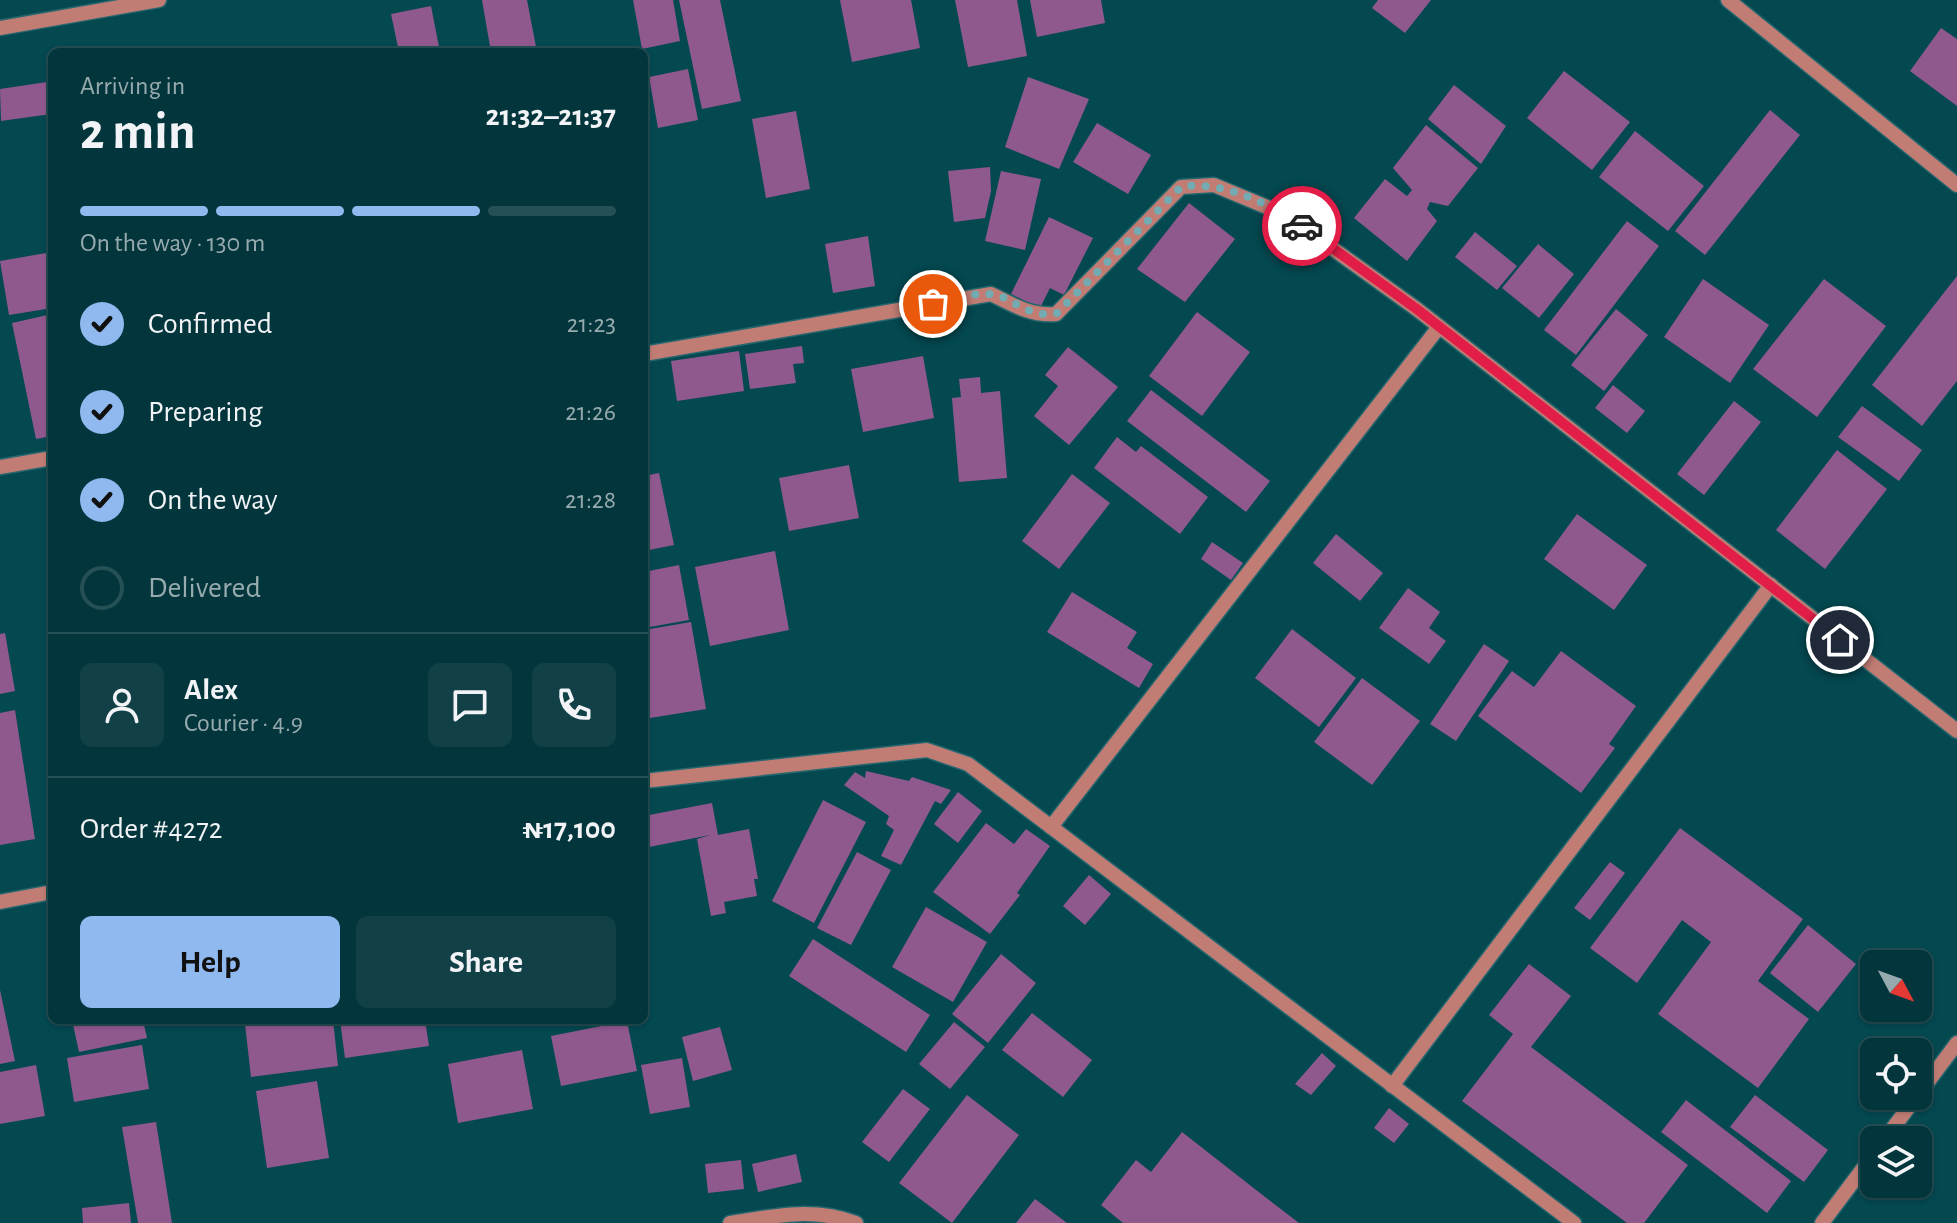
<!DOCTYPE html>
<html lang="en">
<head>
<meta charset="utf-8">
<style>
	body { margin:0; font-family:"Alegreya Sans",sans-serif; background:#114147; color:#f1f3f6; height:100vh; display:flex; flex-direction:column; font-size:30px; white-space:nowrap }
	* { box-sizing:border-box; margin:0 }
	p { font-size:26px; color:#97abaf }
	.icon { flex:none; width:44px; height:44px; fill:none; stroke:currentColor; stroke-width:2; stroke-linecap:round; stroke-linejoin:round }
	.map { position:relative; flex:1; overflow:hidden }
	.panel { position:absolute; left:48px; top:48px; width:600px; height:976px; display:flex; flex-direction:column; background:#03363c; border-radius:12px; box-shadow:0 2px 6px #0004,0 0 0 2px #245056 }
	.panel>* { flex:none }
	.needle { width:52px; rotate:131deg }
	.tools { position:absolute; left:1860px; top:950px; display:grid; gap:16px }
	.tools a { display:grid; place-items:center; width:72px; height:72px; border-radius:12px; background:#03363c; box-shadow:0 2px 6px #0004,0 0 0 2px #245056; font-size:40px }
	.pin { position:absolute; display:grid; place-items:center; width:68px; height:68px; color:#fff; margin:-34px; border:4px solid #fff; border-radius:50%; box-shadow:0 2px 8px #0007 }
	.courier { position:absolute; display:grid; place-items:center; width:80px; height:80px; margin:-40px; border:6px solid #e11d48; border-radius:50%; background:#fff; color:#222; box-shadow:0 2px 10px #0007 }
	.overview em { font-style:normal; font-weight:700 }
	.overview div { display:flex; flex-direction:column-reverse }
	.overview { display:flex; align-items:center; justify-content:space-between; height:136px; padding:0 32px }
	h1 { font-size:52px; font-weight:700; line-height:60px }
	.bar { display:grid; grid-template-columns:repeat(4,1fr); gap:12px 8px; align-content:center; height:96px; padding:0 32px }
	.bar i { height:10px; border-radius:6px; background:#245056 }
	.bar .on { background:#90b9f0 }
	.bar p { grid-column:span 4 }
	.line { display:flex; align-items:center; gap:20px; padding:0 32px; border-top:2px solid #245056 }
	.line div { flex:1 }
	.round { display:grid; place-items:center; flex:none; width:84px; height:84px; border-radius:12px; background:#114147 }
	ol { padding:0 32px; list-style:none }
	li { display:flex; align-items:center; gap:24px; height:88px }
	li p { margin-inline-start:auto }
	li .icon { padding:8px; border-radius:50%; background:#90b9f0; color:#111; stroke-width:4 }
	li:last-child { color:#97abaf }
	li i { width:44px; height:44px; border:4px solid #245056; border-radius:50% }
	.action { display:flex; gap:16px; margin-top:auto; padding:16px 32px }
	.action a { flex:1; height:92px; border-radius:12px; background:#90b9f0; color:#111; font-size:32px; font-weight:700; line-height:92px; text-align:center }
	.action a+a { background:#114147; color:#f1f3f6 }
	.map>svg:first-child { display:block }
	.building { fill:#90598e }
	.lines { fill:none; stroke-linecap:round; stroke-linejoin:round }
	.minor-casing { stroke:#26666e; stroke-width:17 }
	.minor { stroke:#c17d74; stroke-width:14 }
	.done { stroke:#73abb3; stroke-width:8; stroke-dasharray:0 14.4 }
	.route { stroke:#e11d48; stroke-width:10 }
</style>
</head>
<body>
<div class="map">
<svg width="1957" height="1223" viewBox="0 0 1957 1223">
	<rect width="100%" height="100%" fill="#044850"/>
	<g class="building">
		<path d="M482,0H527L537,52H491Z"/>
		<path d="M633,0H673L680,41L642,49Z"/>
		<path d="M679,0H720L741,101L702,109Z"/>
		<path d="M840,0H911L920,48L852,62Z"/>
		<path d="M955,0H1017L1027,56L968,67Z"/>
		<path d="M1030,0H1101L1105,23L1037,37Z"/>
		<path d="M1378,0H1431L1405,33L1372,8Z"/>
		<path d="M431,6L440,52H399L391,14Z"/>
		<path d="M1941,28L1957,39V106L1910,71Z"/>
		<path d="M688,69L698,120L658,128L649,77Z"/>
		<path d="M1564,71L1630,122L1592,170L1527,118Z"/>
		<path d="M1028,77L1089,99L1059,169L1005,147Z"/>
		<path d="M47,82L51,114L1,121L0,89Z"/>
		<path d="M1454,85L1506,126L1481,164L1428,119Z"/>
		<path d="M1770,110L1800,135L1705,255L1675,231Z"/>
		<path d="M796,111L810,189L766,198L752,119Z"/>
		<path d="M1097,123L1151,155L1128,194L1073,162Z"/>
		<path d="M1426,125L1478,168L1448,206L1430,202L1427,209L1437,221L1407,261L1354,218L1385,179L1407,196L1412,190L1393,168Z"/>
		<path d="M1635,131L1704,186L1668,231L1599,177Z"/>
		<path d="M990,167L991,191L985,218L954,222L948,171Z"/>
		<path d="M1001,171L1041,179L1025,250L985,241Z"/>
		<path d="M1189,203L1235,239L1185,302L1137,269Z"/>
		<path d="M1049,217L1093,238L1064,295L1050,288L1040,308L1011,294Z"/>
		<path d="M1627,221L1659,246L1576,355L1544,330Z"/>
		<path d="M1475,232L1517,266L1497,290L1455,257Z"/>
		<path d="M868,236L875,286L833,293L825,244Z"/>
		<path d="M1538,244L1574,274L1539,318L1502,288Z"/>
		<path d="M52,252V308L9,315L0,261Z"/>
		<path d="M1957,276V381L1922,426L1872,385Z"/>
		<path d="M1703,279L1769,325L1730,383L1664,337Z"/>
		<path d="M1824,279L1886,326L1817,417L1753,369Z"/>
		<path d="M1616,309L1648,335L1604,391L1571,365Z"/>
		<path d="M1197,312L1250,352L1202,416L1149,376Z"/>
		<path d="M52,314V436L36,439L12,323Z"/>
		<path d="M802,346L804,363L793,364L796,383L750,389L745,354Z"/>
		<path d="M1068,347L1118,387L1069,445L1034,416L1058,386L1045,375Z"/>
		<path d="M739,351L744,391L677,401L671,361Z"/>
		<path d="M923,356L934,418L863,432L851,369Z"/>
		<path d="M980,377L981,393L1000,391L1007,478L959,482L952,398L961,397L959,379Z"/>
		<path d="M1613,385L1645,411L1627,433L1595,408Z"/>
		<path d="M1151,390L1270,481L1246,512L1127,421Z"/>
		<path d="M1734,401L1761,422L1704,495L1677,474Z"/>
		<path d="M1862,406L1922,450L1899,481L1838,437Z"/>
		<path d="M1117,437L1136,452L1141,446L1208,497L1180,534L1094,468Z"/>
		<path d="M1837,450L1887,489L1825,569L1776,530Z"/>
		<path d="M849,465L859,518L789,531L779,478Z"/>
		<path d="M659,473L674,545L644,551V476Z"/>
		<path d="M1072,474L1110,503L1059,569L1022,541Z"/>
		<path d="M1577,514L1647,565L1614,610L1544,559Z"/>
		<path d="M1336,534L1383,573L1360,601L1313,563Z"/>
		<path d="M1212,542L1243,563L1231,580L1201,559Z"/>
		<path d="M775,551L789,630L710,646L695,567Z"/>
		<path d="M679,565L689,620L644,628V572Z"/>
		<path d="M1408,588L1440,612L1429,628L1446,641L1429,664L1379,628Z"/>
		<path d="M1072,592L1137,632L1127,648L1153,664L1139,688L1047,632Z"/>
		<path d="M691,622L706,709L644,719V630Z"/>
		<path d="M1292,629L1356,678L1319,727L1255,678Z"/>
		<path d="M5,633L15,691L0,694V634Z"/>
		<path d="M1484,644L1509,661L1456,741L1430,724Z"/>
		<path d="M1561,651L1636,706L1609,744L1615,748L1581,793L1478,716L1512,671L1534,687Z"/>
		<path d="M1362,678L1420,721L1372,785L1314,742Z"/>
		<path d="M15,710L35,839L0,845V713Z"/>
		<path d="M866,771L909,781L912,777L951,790L941,804L935,801L901,865L881,856L894,830L886,824L889,816L844,785L855,772L865,778Z"/>
		<path d="M958,792L982,811L958,843L934,824Z"/>
		<path d="M823,800L866,822L814,923L772,901Z"/>
		<path d="M712,803L718,835L749,829L758,879H754L757,896L724,902L726,913L711,916L697,839L710,835L644,848V816Z"/>
		<path d="M986,823L1014,844L1026,829L1050,846L1017,893L1020,895L990,934L933,892Z"/>
		<path d="M1680,828L1803,919L1758,981L1809,1019L1758,1088L1658,1014L1711,942L1682,920L1637,983L1590,948Z"/>
		<path d="M857,852L891,870L851,945L817,928Z"/>
		<path d="M1610,862L1625,873L1590,920L1574,908Z"/>
		<path d="M1089,875L1111,894L1085,925L1063,906Z"/>
		<path d="M926,907L987,942L953,1002L892,967Z"/>
		<path d="M1808,925L1856,964L1818,1012L1770,973Z"/>
		<path d="M813,939L930,1015L906,1052L789,976Z"/>
		<path d="M1001,954L1036,983L988,1043L952,1014Z"/>
		<path d="M1529,964L1571,996L1531,1047L1688,1165L1644,1223H1627L1462,1101L1513,1034L1489,1015Z"/>
		<path d="M0,990L15,1061L0,1064Z"/>
		<path d="M1032,1013L1092,1060L1063,1097L1002,1050Z"/>
		<path d="M72,1020H143L147,1038L79,1052Z"/>
		<path d="M278,1020H333L338,1066L251,1077L245,1024Z"/>
		<path d="M340,1020H425L429,1046L345,1058Z"/>
		<path d="M627,1021L637,1071L561,1086L551,1036Z"/>
		<path d="M954,1022L985,1047L950,1089L919,1064Z"/>
		<path d="M720,1027L732,1070L693,1081L682,1037Z"/>
		<path d="M142,1045L149,1089L74,1102L67,1058Z"/>
		<path d="M522,1050L533,1109L458,1123L448,1064Z"/>
		<path d="M1322,1053L1336,1066L1311,1095L1295,1084Z"/>
		<path d="M682,1058L690,1107L650,1114L641,1065Z"/>
		<path d="M36,1065L45,1116L0,1124V1072Z"/>
		<path d="M317,1081L329,1158L267,1168L256,1091Z"/>
		<path d="M903,1089L930,1109L889,1162L862,1142Z"/>
		<path d="M967,1095L1019,1135L952,1223L899,1183Z"/>
		<path d="M1755,1095L1828,1150L1804,1182L1730,1127Z"/>
		<path d="M1686,1100L1791,1181L1767,1213L1661,1132Z"/>
		<path d="M1389,1108L1409,1124L1394,1143L1374,1128Z"/>
		<path d="M156,1122L172,1223H138L122,1127Z"/>
		<path d="M1182,1132L1251,1186L1299,1223H1123L1101,1205L1136,1160L1151,1172Z"/>
		<path d="M796,1154L802,1182L758,1192L752,1164Z"/>
		<path d="M741,1160L744,1189L708,1193L705,1164Z"/>
		<path d="M1035,1199L1067,1223H1016Z"/>
		<path d="M129,1203L131,1223H83L82,1208Z"/>
	</g>
	<g class="lines">
		<defs>
			<g id="minor">
				<path d="M1728,0L1957,185"/>
				<path d="M0,28L159,0"/>
				<path d="M644,354L991,294C1013,305 1031,316 1056,314L1181,187L1214,185L1286,215L1418,310L1957,731"/>
				<path d="M0,467L52,458"/>
				<path d="M644,781L927,750L968,764L1574,1223"/>
				<path d="M1051,827L1439,327"/>
				<path d="M0,902L52,892"/>
				<path d="M1392,1086L1771,585"/>
				<path d="M1918,1095L1957,1043"/>
				<path d="M1884,1140L1917,1096"/>
				<path d="M730,1223C773,1216 813,1207 856,1223"/>
				<path d="M1822,1223L1874,1154"/>
			</g>
		</defs>
		<use href="#minor" class="minor-casing"/>
		<use href="#minor" class="minor"/>
	</g>
	<g class="lines">
		<path class="done" d="M933,304C950,301 974,292 990,294C1014,296 1022,317 1056,314L1181,187C1221,180 1269,203 1302,226"/>
		<path class="route" d="M1302,226L1418,310L1840,640"/>
	</g>
</svg>
<div class="tools">
<a><svg class="needle" viewBox="-14 -14 28 28"><path d="M0-13l5 13h-10z" fill="#e53935"/><path d="M0 13l5-13h-10z" fill="#97abaf"/></svg></a>
<a><svg class="icon" aria-label="locate" viewBox="0 0 24 24"><circle cx="12" cy="12" r="6"/><path d="M12 2v4M12 18v4M2 12h4M18 12h4"/></svg></a>
<a><svg class="icon" aria-label="layers" viewBox="0 0 24 24"><path d="M12 4l9 5-9 5-9-5zM3 14l9 5 9-5"/></svg></a>
</div>
<div class="pin" style="left:933px;top:304px;background:#ea580c"><svg class="icon" aria-label="bag" viewBox="0 0 24 24"><path d="M5 8h14l-1 12H6zM9 8a3 3 0 0 1 6 0"/></svg></div>
<div class="pin" style="left:1840px;top:640px;background:#1f2937"><svg class="icon" aria-label="home" viewBox="0 0 24 24"><path d="M3 11l9-7 9 7M6 9v11h12V9"/></svg></div>
<div class="courier" style="left:1302px;top:226px"><svg class="icon" aria-label="car" viewBox="0 0 24 24"><path d="M5 17H2v-5l4-1 3-4h7l3 4 3 1v5h-3M9 17h6M6 11h13"/><circle cx="7" cy="17" r="2"/><circle cx="17" cy="17" r="2"/></svg></div>
<section class="panel">
<div class="overview"><div><h1>2 min</h1><p>Arriving in</p></div><em>21:32–21:37</em></div>
<div class="bar"><i class="on"></i><i class="on"></i><i class="on"></i><i></i><p>On the way · 130 m</p></div>
<ol>
<li><svg class="icon" aria-label="check" viewBox="0 0 24 24"><path d="M5 12l5 5 9-10"/></svg>Confirmed<p>21:23</p></li>
<li><svg class="icon" aria-label="check" viewBox="0 0 24 24"><path d="M5 12l5 5 9-10"/></svg>Preparing<p>21:26</p></li>
<li><svg class="icon" aria-label="check" viewBox="0 0 24 24"><path d="M5 12l5 5 9-10"/></svg>On the way<p>21:28</p></li>
<li><i></i>Delivered</li>
</ol>
<div class="line" style="height:144px"><a class="round"><svg class="icon" aria-label="person" viewBox="0 0 24 24"><circle cx="12" cy="8" r="4"/><path d="M4 21q1-7 8-7t8 7"/></svg></a><div><b>Alex</b><p>Courier · 4.9</p></div><a class="round"><svg class="icon" aria-label="chat" viewBox="0 0 24 24"><path d="M4 5h16v11H9l-5 4z"/></svg></a><a class="round"><svg class="icon" aria-label="phone" viewBox="0 0 24 24"><path d="M5 4h4l2 5-3 2q2 4 5 5l2-3 5 2v4C11 20 4 13 5 4z"/></svg></a></div>
<div class="line" style="height:104px"><div>Order #4272</div><b>₦17,100</b></div>
<div class="action"><a>Help</a><a>Share</a></div>
</section>
</div>
</body>
</html>
